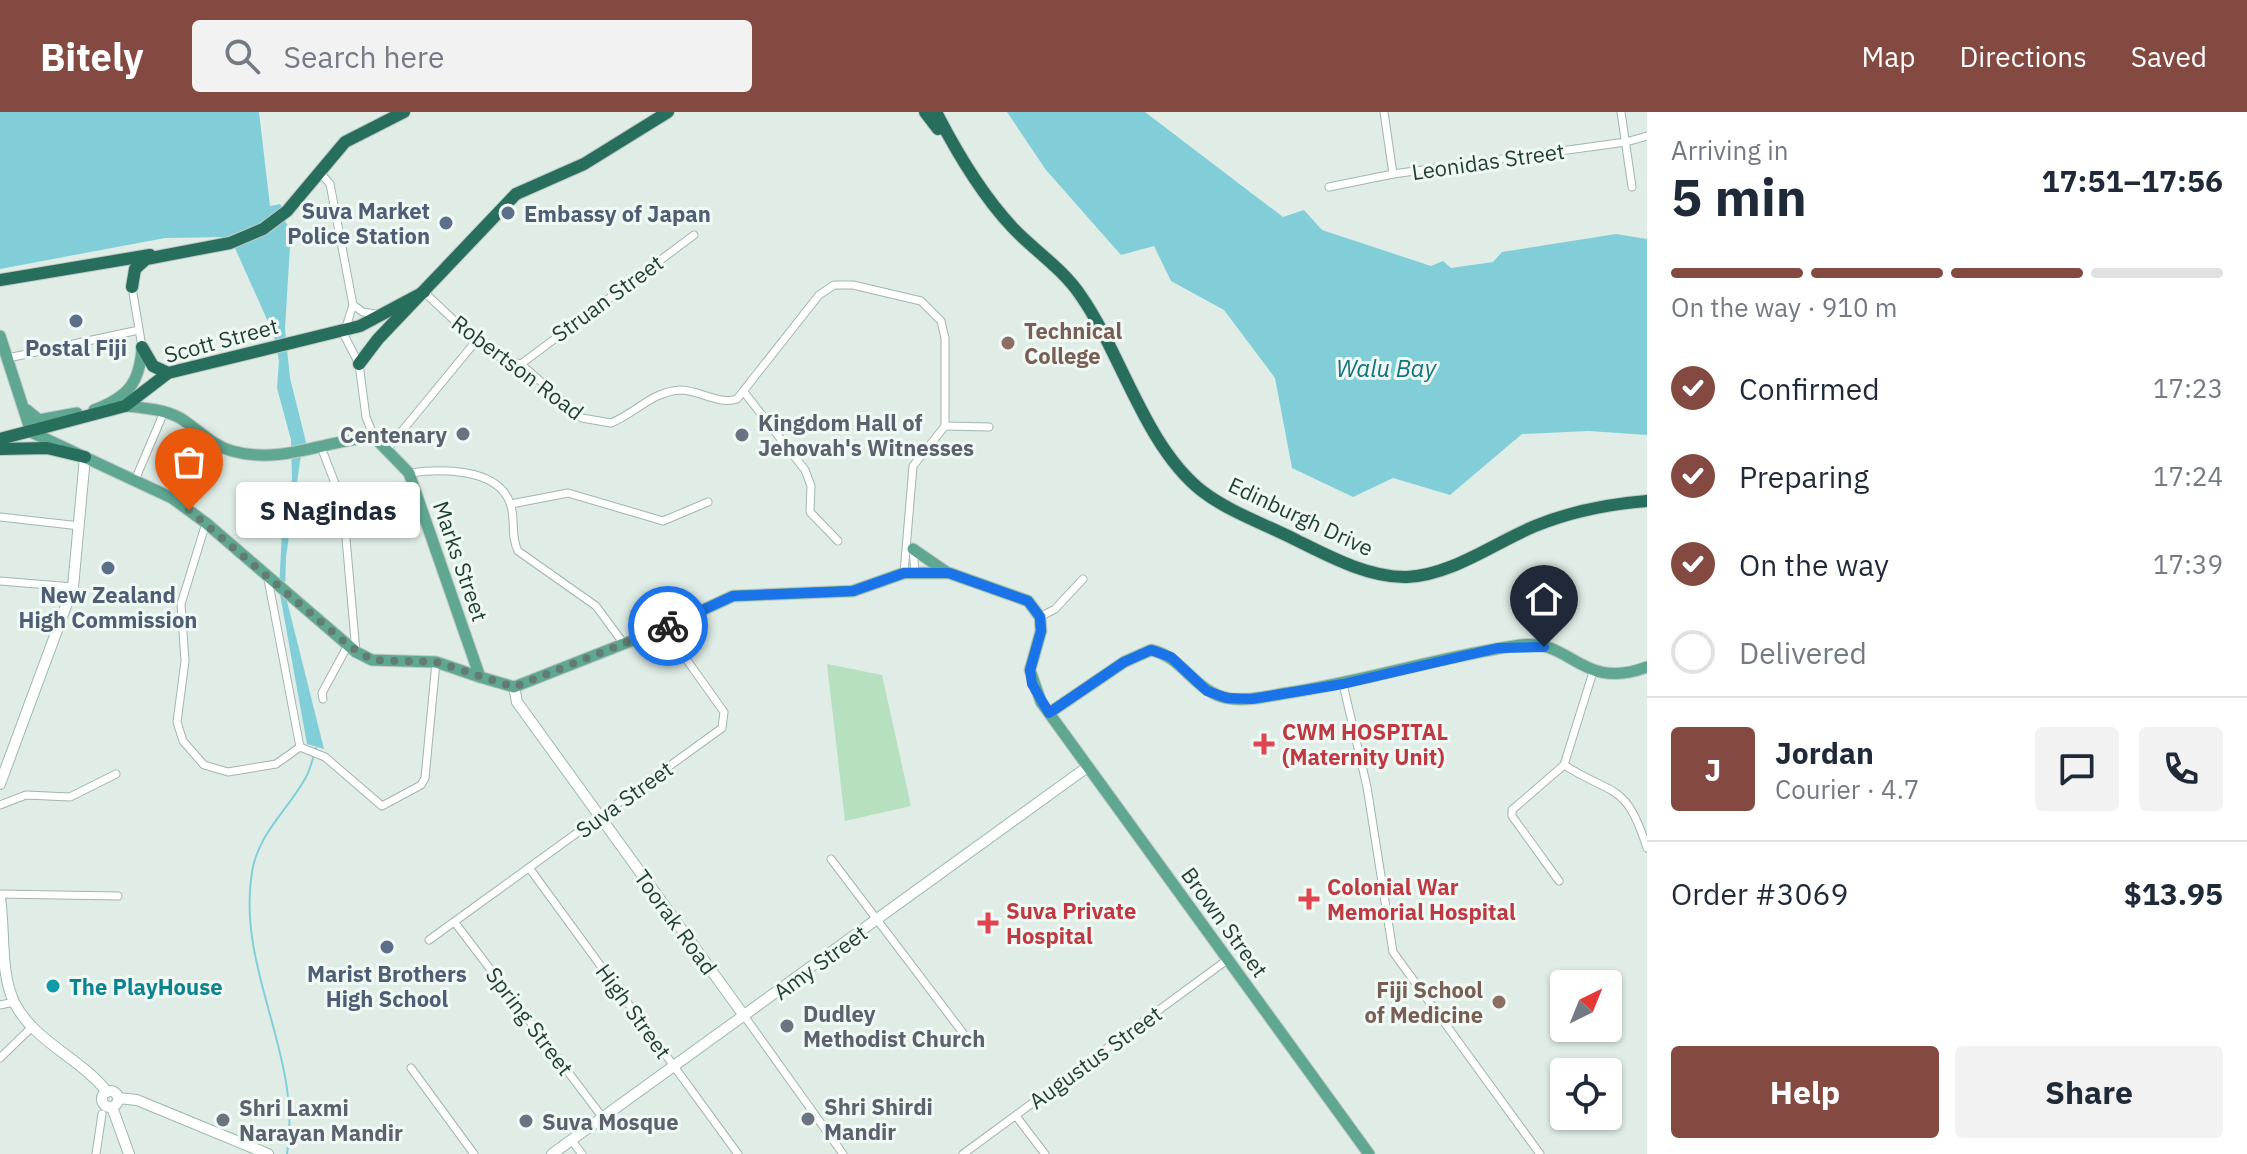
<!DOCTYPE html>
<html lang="en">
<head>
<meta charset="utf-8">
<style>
	body { margin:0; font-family:"IBM Plex Sans",sans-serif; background:#f2f2f3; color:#1f2937; height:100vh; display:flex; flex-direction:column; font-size:30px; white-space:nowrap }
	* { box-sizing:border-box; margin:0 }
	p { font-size:26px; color:#747a83 }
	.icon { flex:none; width:44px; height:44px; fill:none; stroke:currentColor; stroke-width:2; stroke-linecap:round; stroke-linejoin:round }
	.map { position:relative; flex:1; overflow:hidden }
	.drawer { display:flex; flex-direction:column; background:#fff; width:600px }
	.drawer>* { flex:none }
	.needle { width:52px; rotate:43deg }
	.tools { position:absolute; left:1550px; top:858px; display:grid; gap:16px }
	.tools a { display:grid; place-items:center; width:72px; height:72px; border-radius:8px; background:#fff; box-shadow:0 2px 6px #0004; font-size:40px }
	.pin { position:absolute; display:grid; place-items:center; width:68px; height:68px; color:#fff; margin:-82px -34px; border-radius:50% 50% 50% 0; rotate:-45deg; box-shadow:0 0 8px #0007 }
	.pin .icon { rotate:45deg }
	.courier { position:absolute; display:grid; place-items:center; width:80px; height:80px; margin:-40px; border:6px solid #1a73e8; border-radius:50%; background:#fff; color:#222; box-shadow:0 2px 10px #0007 }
	.bubble { position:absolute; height:56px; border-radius:8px; background:#fff; box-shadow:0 2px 6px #0004; font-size:26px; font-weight:800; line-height:56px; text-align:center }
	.summary em { font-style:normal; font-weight:800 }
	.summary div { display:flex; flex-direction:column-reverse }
	.summary { display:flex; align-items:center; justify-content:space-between; height:136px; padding:0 24px }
	h1 { font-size:52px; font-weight:800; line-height:60px }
	.bar { display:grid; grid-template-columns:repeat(4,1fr); gap:12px 8px; align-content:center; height:96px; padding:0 24px }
	.bar i { height:10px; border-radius:6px; background:#e0e1e3 }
	.bar .on { background:#844940 }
	.bar p { grid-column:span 4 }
	.line { display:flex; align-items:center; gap:20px; padding:0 24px; border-top:2px solid #e0e1e3 }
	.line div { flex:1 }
	.round { display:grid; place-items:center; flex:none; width:84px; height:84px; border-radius:8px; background:#f2f2f3 }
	ol { padding:0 24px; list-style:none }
	li { display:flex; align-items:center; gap:24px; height:88px }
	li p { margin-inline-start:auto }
	li .icon { padding:8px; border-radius:50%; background:#844940; color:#fff; stroke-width:4 }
	li:last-child { color:#747a83 }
	li i { width:44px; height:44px; border:4px solid #e0e1e3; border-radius:50% }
	.cta { display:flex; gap:16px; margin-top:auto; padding:16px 24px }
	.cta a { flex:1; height:92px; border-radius:8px; background:#844940; color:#fff; font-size:32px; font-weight:800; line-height:92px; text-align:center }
	.cta a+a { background:#f2f2f3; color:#1f2937 }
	header { display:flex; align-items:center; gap:48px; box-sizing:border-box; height:112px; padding:0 40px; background:#844940; color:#fff }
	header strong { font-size:38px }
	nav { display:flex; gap:44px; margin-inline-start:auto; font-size:28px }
	.search { width:560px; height:72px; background:#f2f2f3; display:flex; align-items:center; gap:20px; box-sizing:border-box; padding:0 28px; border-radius:8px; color:#747a83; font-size:30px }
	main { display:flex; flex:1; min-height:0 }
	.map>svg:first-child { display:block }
	.green { fill:#b7e0c0 }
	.water { fill:#82ced8 }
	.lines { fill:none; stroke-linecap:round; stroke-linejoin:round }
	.stream { stroke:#82ced8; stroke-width:2 }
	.street-casing { stroke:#a2b5ae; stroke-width:9 }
	.secondary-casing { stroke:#9db9ae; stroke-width:12 }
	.primary-casing { stroke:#c0c9c6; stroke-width:13 }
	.highway-casing { stroke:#c0c9c6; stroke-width:14 }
	.street { stroke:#fff; stroke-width:7 }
	.secondary { stroke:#fff; stroke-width:10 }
	.primary { stroke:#60a792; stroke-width:11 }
	.highway { stroke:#286e5d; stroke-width:12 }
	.done { stroke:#637c73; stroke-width:8; stroke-dasharray:0 14.4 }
	.route { stroke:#1a73e8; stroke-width:10 }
	.service-dot { fill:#5c6f8a; stroke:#f1f9f5; stroke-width:3 }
	.education-dot { fill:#8d6e63; stroke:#f1f9f5; stroke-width:3 }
	.worship-dot { fill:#6b7280; stroke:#f1f9f5; stroke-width:3 }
	.health-dot { fill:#e0444e; stroke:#f1f9f5; stroke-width:3 }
	.culture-dot { fill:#0f9aa8; stroke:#f1f9f5; stroke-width:3 }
	.labels { text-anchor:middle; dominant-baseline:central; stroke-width:6; stroke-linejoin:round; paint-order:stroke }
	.street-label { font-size:22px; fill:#1f3f35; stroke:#f1f9f5 }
	.service-label { font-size:22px; font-weight:bold; fill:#4e5e75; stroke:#f1f9f5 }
	.education-label { font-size:22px; font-weight:bold; fill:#785e54; stroke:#f1f9f5; text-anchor:start }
	.worship-label { font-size:22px; font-weight:bold; fill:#5b616d; stroke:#f1f9f5; text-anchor:start }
	.health-label { font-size:22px; font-weight:bold; fill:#be3a42; stroke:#f1f9f5; text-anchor:start }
	.culture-label { font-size:22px; font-weight:bold; fill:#0d838f; stroke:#f1f9f5; text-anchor:start }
	.water-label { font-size:24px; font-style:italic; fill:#137381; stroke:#f1f9f5 }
</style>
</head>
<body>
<header>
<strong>Bitely</strong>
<div class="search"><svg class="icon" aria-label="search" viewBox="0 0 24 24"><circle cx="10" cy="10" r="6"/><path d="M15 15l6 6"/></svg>Search here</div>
<nav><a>Map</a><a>Directions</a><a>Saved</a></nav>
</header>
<main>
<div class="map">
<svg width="1647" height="1042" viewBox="0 0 1647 1042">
	<rect width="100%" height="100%" fill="#e0ede7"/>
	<path class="green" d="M827,552L882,563L911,694L845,709Z"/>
	<g class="water">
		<path d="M0,0H259L270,94L280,92L289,104L285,109L291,118L285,217L290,266L306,330L301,343L286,445L285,481L324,637L307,632L279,477L282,420L292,368L291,328L277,276L279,249L274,223L230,125L165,126L0,157Z"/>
		<path d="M1007,0H1145L1283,105L1304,98L1322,118L1431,154L1443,149L1451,156L1493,150L1502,140L1616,122L1647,127V323L1589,319L1522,322L1450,383L1393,366L1353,385L1292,356L1275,266L1224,198L1171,169L1154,134L1121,143L1046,58Z"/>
	</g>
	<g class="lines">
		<path class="stream" d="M287,1042C303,944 236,858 252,760C258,721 289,697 306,665C311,656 313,645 316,636"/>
		<defs>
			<g id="street">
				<path d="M1384,0L1393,62"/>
				<path d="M1621,0L1632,75"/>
				<path d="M324,65L330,72L353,193L345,218"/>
				<path d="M1329,75L1393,62L1626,30L1647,24"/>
				<path d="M132,175L142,235"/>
				<path d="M424,180L476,229L503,247L521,252L582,306L611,311C636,301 651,280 680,278C700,278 717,293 737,287L819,183L834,173H853L921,189L941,209L945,226V314L913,354L904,461"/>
				<path d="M353,193L363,200L381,203"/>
				<path d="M342,219L359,252L366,305L374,325"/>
				<path d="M8,246L139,218"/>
				<path d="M521,252L694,123"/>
				<path d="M744,280L805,358L811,374L810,400L838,429"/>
				<path d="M945,314L989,315"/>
				<path d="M321,335L343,392L356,540"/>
				<path d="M388,336L476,229"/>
				<path d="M409,361C440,357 497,355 510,391C516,406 510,423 518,439L596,494L624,532"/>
				<path d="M135,368L164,300"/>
				<path d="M511,392L568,381L663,409L708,390"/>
				<path d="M0,405L80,414"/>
				<path d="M206,411L181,492L185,549L177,610L183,629L204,653L228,660L276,652L300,635"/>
				<path d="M913,438L915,460"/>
				<path d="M268,467L300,635"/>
				<path d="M0,469L73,475"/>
				<path d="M1040,505L1055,497L1083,467"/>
				<path d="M1343,572L1367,675L1393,840L1540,1042"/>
				<path d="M323,587L322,581L348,533"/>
				<path d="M300,635L325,645L382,694L421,673L425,666L436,550"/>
				<path d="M1564,653C1615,685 1626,670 1647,736"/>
				<path d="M0,693L26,683L70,685L116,662"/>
				<path d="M831,747L963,921"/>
				<path d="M530,757L738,1042"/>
				<path d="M1559,769L1512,704V698L1564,653L1593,560"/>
				<path d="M0,782L118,784"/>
				<path d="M456,812L603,1006"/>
				<path d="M429,828L722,616L724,600L664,516"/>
				<path d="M0,893L14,890"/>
				<path d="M745,905L843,1042"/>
				<path d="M0,946L33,914"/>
				<path d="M411,956L474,1042"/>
				<path d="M1016,1004L1045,1042"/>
				<path d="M572,1029L582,1042"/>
				<path d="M96,1042L102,1002"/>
				<path d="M963,1042L1227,848"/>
			</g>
			<g id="secondary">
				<path d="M514,575L517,590L745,905"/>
				<path d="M0,672L73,475L85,345"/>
				<path d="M0,786C5,819 0,860 14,890C33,929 82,947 107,980"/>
				<circle cx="110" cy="987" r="8"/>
				<path d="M118,986L137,988L268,1042"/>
				<path d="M112,995L129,1042"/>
				<path d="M552,1042L1086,656"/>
			</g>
			<g id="primary">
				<path d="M0,224L31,320L172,386L206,411L356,540L372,548L436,550L480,565"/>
				<path d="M125,294C144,296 163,297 180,306C198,317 211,333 232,339C282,353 325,328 374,325L409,361L480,565L514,575L664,516L733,484L853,479L904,461H949L1028,489L1040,505L1041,519L1030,558L1041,590L1369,1042"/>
				<path d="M27,298L39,308L77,301"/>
				<path d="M94,298C128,285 140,271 142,235"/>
				<path d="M913,437L945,459"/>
				<path d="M1049,601L1124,550L1151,538C1182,544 1195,580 1227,586C1246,590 1268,584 1287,581C1366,569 1442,544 1520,533C1572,526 1581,580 1647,555"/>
			</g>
			<g id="highway">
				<path d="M925,0L938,17"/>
				<path d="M936,0C957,41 981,82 1013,116C1035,139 1063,157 1081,184C1122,243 1145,334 1202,379C1229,400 1267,413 1298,429C1330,445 1370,466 1407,465C1452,463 1494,431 1535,414C1572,399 1608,392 1647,389"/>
				<path d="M0,168L150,143"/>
				<path d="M132,175L135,157L146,147L230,131L263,117L287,99L345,30L404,0"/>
				<path d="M142,235L153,254L168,261"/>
				<path d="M359,252L378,227L516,82L584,52L668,0"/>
				<path d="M0,327L125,294L168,261L360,214L424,180"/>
				<path d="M0,337L47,336L85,345"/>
			</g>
		</defs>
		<use href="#street" class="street-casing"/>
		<use href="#secondary" class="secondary-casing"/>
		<use href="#primary" class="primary-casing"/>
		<use href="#highway" class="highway-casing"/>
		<use href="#street" class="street"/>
		<use href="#secondary" class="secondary"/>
		<use href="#primary" class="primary"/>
		<use href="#highway" class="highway"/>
	</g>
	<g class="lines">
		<path class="done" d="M189,398L348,533L372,548L436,550L514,575L668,514"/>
		<path class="route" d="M668,514L733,484L853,479L904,461H949L1028,489L1040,505L1041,519L1030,558L1032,572L1049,601L1124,550L1151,538L1171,545L1207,579L1227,586L1251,587L1343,572L1498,536L1544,535"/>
	</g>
	<g class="service-dot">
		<circle cx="508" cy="101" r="8"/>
		<circle cx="446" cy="111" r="8"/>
		<circle cx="76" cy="209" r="8"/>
		<circle cx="108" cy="456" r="8"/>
		<circle cx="387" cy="835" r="8"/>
	</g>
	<g class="education-dot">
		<circle cx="1008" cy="231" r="8"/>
		<circle cx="1499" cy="890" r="8"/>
	</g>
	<g class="worship-dot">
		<circle cx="463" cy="322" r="8"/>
		<circle cx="742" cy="323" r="8"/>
		<circle cx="787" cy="914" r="8"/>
		<circle cx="808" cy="1007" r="8"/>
		<circle cx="223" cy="1008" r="8"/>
		<circle cx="526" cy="1009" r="8"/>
	</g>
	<g class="health-dot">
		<path d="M1260 620h8v8h8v8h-8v8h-8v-8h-8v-8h8z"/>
		<path d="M1305 775h8v8h8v8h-8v8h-8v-8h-8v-8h8z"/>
		<path d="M984 799h8v8h8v8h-8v8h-8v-8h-8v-8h8z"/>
	</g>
	<circle class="culture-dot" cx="53" cy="874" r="8"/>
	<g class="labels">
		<g class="street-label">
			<text transform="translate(1488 49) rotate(-8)">Leonidas Street</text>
			<text transform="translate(607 186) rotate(-36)">Struan Street</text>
			<text transform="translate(221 228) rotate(-15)">Scott Street</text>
			<text transform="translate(518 255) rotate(37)">Robertson Road</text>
			<text transform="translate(1301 404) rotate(25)">Edinburgh Drive</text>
			<text transform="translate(461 449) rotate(71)">Marks Street</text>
			<text transform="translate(624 687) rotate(-36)">Suva Street</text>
			<text transform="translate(676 810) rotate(54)">Toorak Road</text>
			<text transform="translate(1225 810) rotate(54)">Brown Street</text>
			<text transform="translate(820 850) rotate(-36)">Amy Street</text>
			<text transform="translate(634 899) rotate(54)">High Street</text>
			<text transform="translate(530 909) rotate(53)">Spring Street</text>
			<text transform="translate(1095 945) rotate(-36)">Augustus Street</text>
		</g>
		<g class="service-label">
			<text x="430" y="98" text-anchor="end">Suva Market<tspan x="430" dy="25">Police Station</tspan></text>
			<text x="524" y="101" text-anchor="start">Embassy of Japan</text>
			<text x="76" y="235">Postal Fiji</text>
			<text x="108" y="482">New Zealand<tspan x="108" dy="25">High Commission</tspan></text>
			<text x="387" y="861">Marist Brothers<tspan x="387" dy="25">High School</tspan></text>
		</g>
		<g class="education-label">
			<text x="1024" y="218">Technical<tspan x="1024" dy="25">College</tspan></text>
			<text x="1483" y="877" text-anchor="end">Fiji School<tspan x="1483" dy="25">of Medicine</tspan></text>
		</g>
		<g class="worship-label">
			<text x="758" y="310">Kingdom Hall of<tspan x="758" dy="25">Jehovah's Witnesses</tspan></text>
			<text x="447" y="322" text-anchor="end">Centenary</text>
			<text x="803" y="901">Dudley<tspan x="803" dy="25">Methodist Church</tspan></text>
			<text x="824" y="994">Shri Shirdi<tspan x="824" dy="25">Mandir</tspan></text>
			<text x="239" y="995">Shri Laxmi<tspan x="239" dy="25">Narayan Mandir</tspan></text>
			<text x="542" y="1009">Suva Mosque</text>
		</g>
		<g class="health-label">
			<text x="1282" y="619">CWM HOSPITAL<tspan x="1282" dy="25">(Maternity Unit)</tspan></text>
			<text x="1327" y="774">Colonial War<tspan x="1327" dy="25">Memorial Hospital</tspan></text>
			<text x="1006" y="798">Suva Private<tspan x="1006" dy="25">Hospital</tspan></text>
		</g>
		<g class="culture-label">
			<text x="69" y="874">The PlayHouse</text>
		</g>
		<g class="water-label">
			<text x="1386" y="256">Walu Bay</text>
		</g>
	</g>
</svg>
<div class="tools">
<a><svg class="needle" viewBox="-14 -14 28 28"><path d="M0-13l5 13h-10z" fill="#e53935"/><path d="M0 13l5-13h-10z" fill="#747a83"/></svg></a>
<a><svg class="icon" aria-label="locate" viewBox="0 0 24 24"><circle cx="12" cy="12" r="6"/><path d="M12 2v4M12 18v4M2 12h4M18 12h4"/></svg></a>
</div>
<div class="pin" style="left:189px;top:398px;background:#ea580c"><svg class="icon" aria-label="bag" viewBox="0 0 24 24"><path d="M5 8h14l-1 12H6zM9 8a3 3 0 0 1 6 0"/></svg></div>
<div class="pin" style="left:1544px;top:535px;background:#1f2937"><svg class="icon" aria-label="home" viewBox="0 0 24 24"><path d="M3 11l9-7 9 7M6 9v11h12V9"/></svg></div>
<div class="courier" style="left:668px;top:514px"><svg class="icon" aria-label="bike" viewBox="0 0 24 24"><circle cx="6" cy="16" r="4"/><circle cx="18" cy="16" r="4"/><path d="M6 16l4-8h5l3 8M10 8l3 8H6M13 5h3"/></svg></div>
<div class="bubble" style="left:236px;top:370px;width:184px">S Nagindas</div>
</div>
<section class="drawer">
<div class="summary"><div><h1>5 min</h1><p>Arriving in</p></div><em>17:51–17:56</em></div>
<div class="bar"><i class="on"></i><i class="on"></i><i class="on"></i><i></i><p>On the way · 910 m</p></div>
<ol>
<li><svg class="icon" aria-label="check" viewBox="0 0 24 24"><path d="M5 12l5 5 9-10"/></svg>Confirmed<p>17:23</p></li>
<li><svg class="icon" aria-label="check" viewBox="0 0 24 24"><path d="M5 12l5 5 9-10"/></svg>Preparing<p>17:24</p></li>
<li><svg class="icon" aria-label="check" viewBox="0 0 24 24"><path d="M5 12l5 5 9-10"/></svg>On the way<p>17:39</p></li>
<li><i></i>Delivered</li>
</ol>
<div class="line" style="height:144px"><b class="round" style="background:#844940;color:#fff">J</b><div><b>Jordan</b><p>Courier · 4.7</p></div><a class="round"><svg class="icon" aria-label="chat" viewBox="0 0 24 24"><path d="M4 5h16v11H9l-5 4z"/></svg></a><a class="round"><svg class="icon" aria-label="phone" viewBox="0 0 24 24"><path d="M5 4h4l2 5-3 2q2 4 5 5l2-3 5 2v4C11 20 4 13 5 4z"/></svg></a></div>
<div class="line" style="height:104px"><div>Order #3069</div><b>$13.95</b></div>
<div class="cta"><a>Help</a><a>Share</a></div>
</section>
</main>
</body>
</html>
